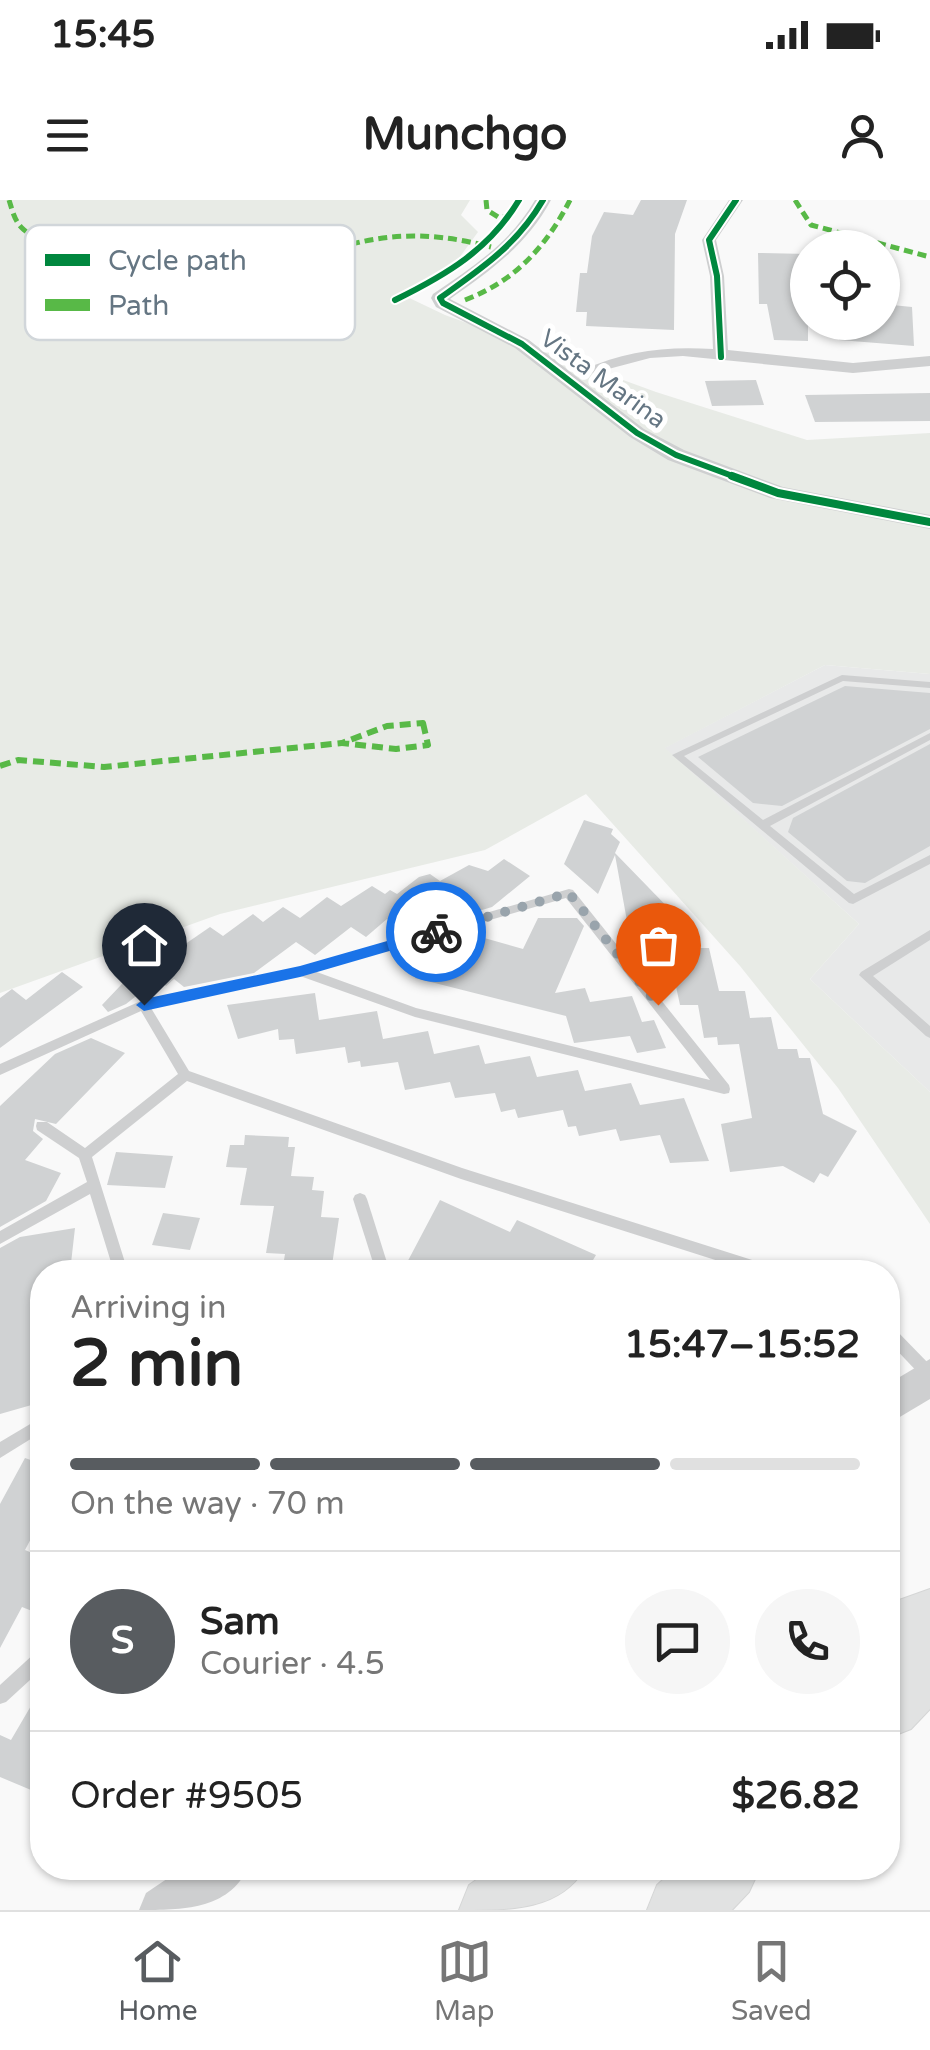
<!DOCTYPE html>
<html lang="en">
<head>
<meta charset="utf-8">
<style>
	body { margin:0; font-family:"Varela Round",sans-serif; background:#f6f6f6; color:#222; height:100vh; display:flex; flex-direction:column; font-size:38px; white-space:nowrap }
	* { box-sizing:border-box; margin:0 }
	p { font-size:32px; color:#767676 }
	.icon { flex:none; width:55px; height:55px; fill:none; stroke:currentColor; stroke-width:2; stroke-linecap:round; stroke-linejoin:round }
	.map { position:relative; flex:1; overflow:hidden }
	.panel { position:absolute; left:30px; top:1060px; width:870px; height:620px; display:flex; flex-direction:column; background:#fff; border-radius:40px; box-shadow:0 2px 8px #0004 }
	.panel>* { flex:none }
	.buttons { position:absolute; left:790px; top:30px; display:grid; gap:20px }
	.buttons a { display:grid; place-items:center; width:110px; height:110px; border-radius:50%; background:#fff; box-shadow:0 2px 8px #0004; font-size:50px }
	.pin { position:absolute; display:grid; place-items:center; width:85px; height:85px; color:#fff; margin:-102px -42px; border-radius:50% 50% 50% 0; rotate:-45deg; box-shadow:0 0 10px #0007 }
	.pin .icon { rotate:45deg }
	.courier { position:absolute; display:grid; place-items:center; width:100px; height:100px; margin:-50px; border:8px solid #1a73e8; border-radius:50%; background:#fff; color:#222; box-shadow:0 2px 12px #0007 }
	.summary em { font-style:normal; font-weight:700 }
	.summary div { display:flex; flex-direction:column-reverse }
	.summary { display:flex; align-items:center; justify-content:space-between; height:170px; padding:0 40px }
	h1 { font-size:65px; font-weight:700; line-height:75px }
	.bar { display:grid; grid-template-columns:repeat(4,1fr); gap:15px 10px; align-content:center; height:120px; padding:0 40px }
	.bar i { height:12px; border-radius:8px; background:#e0e0e0 }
	.bar .active { background:#585c60 }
	.bar p { grid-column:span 4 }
	.line { display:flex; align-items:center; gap:25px; padding:0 40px; border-top:2px solid #e0e0e0 }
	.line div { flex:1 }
	.round { display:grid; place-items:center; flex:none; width:105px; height:105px; border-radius:52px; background:#f6f6f6 }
	.status { display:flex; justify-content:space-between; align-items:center; height:70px; padding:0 50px; background:#fff; direction:ltr }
	.status svg { height:28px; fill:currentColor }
	header { display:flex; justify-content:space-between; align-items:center; height:130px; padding:0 40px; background:#fff; font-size:45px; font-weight:700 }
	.tab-bar { display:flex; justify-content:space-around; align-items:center; height:140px; border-top:2px solid #e0e0e0; background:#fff; font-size:28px; color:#767676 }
	.tab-bar a { display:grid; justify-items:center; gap:5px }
	.tab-bar .active { color:#585c60 }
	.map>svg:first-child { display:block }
	.built { fill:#e8e9e9 }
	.green { fill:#e8ebe6 }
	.building { fill:#d0d2d3 }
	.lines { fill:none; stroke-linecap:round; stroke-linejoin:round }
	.motorway-casing { stroke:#d5d6d6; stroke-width:2 }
	.service { fill:#cecfd0; fill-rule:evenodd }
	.minor { fill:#cecfd0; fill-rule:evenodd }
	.tertiary { fill:#cecfd0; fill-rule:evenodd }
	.motorway { fill:#e1e2e2; fill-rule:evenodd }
	.quiet-far1 { stroke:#58b947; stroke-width:5; stroke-dasharray:9 5; stroke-linecap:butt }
	.quiet { stroke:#58b947; stroke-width:6; stroke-dasharray:11 6; stroke-linecap:butt }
	.cycleway-far1-casing { stroke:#fff; stroke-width:10 }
	.cycleway-casing { stroke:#fff; stroke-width:12 }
	.cycleway-far1 { stroke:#00873e; stroke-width:6 }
	.cycleway { stroke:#00873e; stroke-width:8 }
	.route { fill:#1a73e8 }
	.done { stroke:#99a4ac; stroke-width:10; stroke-dasharray:0 18 }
	.labels { text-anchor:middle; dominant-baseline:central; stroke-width:10; stroke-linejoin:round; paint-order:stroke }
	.far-street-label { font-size:25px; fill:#657683; stroke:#fff }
	.key { fill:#fff; stroke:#d1d6da; stroke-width:2.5 }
	.key-label { font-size:28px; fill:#657683 }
</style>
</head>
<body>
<div class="status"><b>15:45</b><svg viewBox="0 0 49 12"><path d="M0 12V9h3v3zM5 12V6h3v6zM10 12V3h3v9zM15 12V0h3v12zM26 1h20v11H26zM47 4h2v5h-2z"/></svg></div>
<header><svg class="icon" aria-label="menu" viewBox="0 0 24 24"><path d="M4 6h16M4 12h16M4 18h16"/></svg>Munchgo<svg class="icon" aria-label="person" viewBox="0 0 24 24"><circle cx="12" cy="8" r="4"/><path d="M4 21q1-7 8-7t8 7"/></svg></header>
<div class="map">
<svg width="930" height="1710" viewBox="0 0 930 1710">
	<rect width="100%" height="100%" fill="#f9f9f9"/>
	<path class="built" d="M825,465L930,474V892L810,779L859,724L664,548Z"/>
	<path class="green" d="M0,0H470L461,15L478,32L454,65L403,95L445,115L656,192L807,240L930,233V474L825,465L665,548L859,724L810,779L930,892V1024L838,888L740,766L586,594L485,650L220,714L0,793Z"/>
	<g class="building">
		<path d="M641,0H687L675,34L674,130L586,126L587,112H576L580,73H587L592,36L604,12L633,15Z"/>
		<path d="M758,53L808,54V141L774,140L767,104H759Z"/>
		<path d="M882,104L912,107L914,146L839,140L840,122H882Z"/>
		<path d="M756,180L764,205L712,206L705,181Z"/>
		<path d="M930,193V221L815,222L805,195Z"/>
		<path d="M845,486L930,493V529L782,606L753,603L698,557Z"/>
		<path d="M930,544V646L865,683L847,681L788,632L793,618Z"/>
		<path d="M584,620L613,629L611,634L620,642L615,653L682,722H692L698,748H709L719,791H745L750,818L771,817L778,849H797L799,858H810L823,914L857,931L828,977L820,973L814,983L783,966L730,972L721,924L752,918L739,844L718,845L717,837L704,838L698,805H680L672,768L653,769L648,743H631L615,655L598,694L564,664Z"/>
		<path d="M504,659L530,676L492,707L408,732L387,719L366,737L351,727L315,755L296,742L254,773L184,787L174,779L166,786L158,779L126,804L108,812L102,805L138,767L131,759L152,743L163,751L172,745L178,749L210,727L223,736L253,714L263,722L283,707L300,718L327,697L341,706L372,686L385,694L390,690L397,694L419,677L430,674L440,681L469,665L488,671Z"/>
		<path d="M538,718H577L584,726L555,793L585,788L590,802L632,796L642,822L654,820L666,848L637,853L630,836L574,843L566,816L415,778L430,746L425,743L463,732L523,749Z"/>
		<path d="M62,772L83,787L0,848V798L12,789L26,800Z"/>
		<path d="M315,793L319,820L377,811L383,839L428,831L434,854L479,845L485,864L530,856L537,877L578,870L585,891L631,883L640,905L684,898L709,961L670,963L660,935L620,941L616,929L579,936L576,926L568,927L563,910L518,918L515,909L501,912L495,893L455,898L450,882L405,890L398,862L361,867L360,861L348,863L345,847L296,854L294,839L279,840L278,829L238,839L227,805Z"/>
		<path d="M91,838L125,853L56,924L35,919L33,931L43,939L25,960L61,973L46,1001L0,1027V906L55,854Z"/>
		<path d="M245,935L289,937L288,947H295L291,976L314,977L312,990L324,991L321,1017L339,1018L331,1072H282L285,1054L266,1053L274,1006L240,1005L247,968L226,967L230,945H244Z"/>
		<path d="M116,952L173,956L165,988L107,985Z"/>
		<path d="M440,1000L510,1032L517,1020L596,1055L586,1072H402Z"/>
		<path d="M163,1013L200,1018L190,1050L152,1045Z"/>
		<path d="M75,1028L70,1072H42V1202L0,1214V1048L20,1037Z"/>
		<path d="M25,1258L42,1264V1318L25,1350L42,1357V1415L22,1407L0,1448V1304Z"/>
		<path d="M42,1487V1566L31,1590L0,1577V1535L11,1540Z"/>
	</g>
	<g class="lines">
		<defs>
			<g id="motorway">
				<path d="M930,1389V1509L911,1529L888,1538V1404Z"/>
				<path d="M493,1668H585C560,1710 513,1710 459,1710L469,1685Z"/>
				<path d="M676,1668H760L749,1692L732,1710H647L657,1685Z"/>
			</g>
		</defs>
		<use href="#motorway" class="motorway-casing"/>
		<g class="service">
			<path d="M842,475L930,482V488L843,481L684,556L763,620L930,533V540L770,626L854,694L930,655V664L853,704L849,703L672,555Z"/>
			<path d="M569,689L573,690L729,885L730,889L729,893L724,894L415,817L300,776L151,808L189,871L462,968L771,1066L776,1068L778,1072H753L461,979L187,881L92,957L128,1072H114L90,994L0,1044V1031L87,982L79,958L37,930L36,926L37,922H47L85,948L178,874L141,811L0,875V864L143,800L300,767ZM566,698L710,880L416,808L314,771Z"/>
			<path d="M930,730V740L873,776L930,826V838L926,836L859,775L861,772Z"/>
			<path d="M360,993L365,995L367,999L390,1072H376L353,999L355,995Z"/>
			<path d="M888,1125L893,1127L930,1165V1182L925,1180L888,1141Z"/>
			<path d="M42,1217V1232L0,1258V1242Z"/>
			<path d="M42,1450V1469L6,1502L0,1504V1485L36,1452Z"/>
		</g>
		<path class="minor" d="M729,0H743L716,40L724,76L728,150L853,163L930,156V166L853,173L683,156L650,158L582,176V170C626,151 665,146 713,149L710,76L702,40Z"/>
		<g class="tertiary">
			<path d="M535,0H551C526,46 492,69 450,99L529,140L644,229L684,250L783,287L930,315V329L770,298L668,260L630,237L515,148L436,107L431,98L433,94C474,66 510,43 535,0Z"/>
			<path d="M930,1159V1199L888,1224V1184Z"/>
			<path d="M183,1668H248C228,1710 182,1710 139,1710L146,1693Z"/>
		</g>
		<use href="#motorway" class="motorway"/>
		<g class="quiet-far1">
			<path d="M9,0C12,9 14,20 22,28C54,59 196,89 241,85C264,83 285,69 305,60C370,33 423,29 491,47"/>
			<path d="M486,0L487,10L498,17L511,16"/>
			<path d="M795,0L811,25L930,57"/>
			<path d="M465,100C515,81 546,47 570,0"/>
		</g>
		<g class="quiet">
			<path d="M423,523L428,545L396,549L342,543L387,526Z"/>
			<path d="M0,566L18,560L104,567L342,543"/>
		</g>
		<defs>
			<g id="cycleway-far1">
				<path d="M543,0C517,45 482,68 440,98L443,103L522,144L637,233L676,255L738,278"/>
				<path d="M395,100C446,75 489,50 519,0"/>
				<path d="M721,157L717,76L709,40L736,0"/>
			</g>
			<path id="cycleway" d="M732,276L778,293L930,322"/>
		</defs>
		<use href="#cycleway-far1" class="cycleway-far1-casing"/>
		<use href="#cycleway" class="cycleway-casing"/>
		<use href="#cycleway-far1" class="cycleway-far1"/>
		<use href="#cycleway" class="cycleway"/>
	</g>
	<path class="route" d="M436,727L443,732L441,736L300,777L144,811L136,805L144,799L300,766Z"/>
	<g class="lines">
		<path class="done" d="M436,732L569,693L658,805"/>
	</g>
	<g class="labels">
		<g class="far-street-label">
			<text transform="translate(603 179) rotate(36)">Vista Marina</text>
		</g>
	</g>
	<rect x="25" y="25" width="330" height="115" rx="15" class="key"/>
	<rect x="45" y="54" width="45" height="12" fill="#00873e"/>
	<rect x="45" y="99" width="45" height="12" fill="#58b947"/>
	<g class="key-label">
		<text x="108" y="70">Cycle path</text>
		<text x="108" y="115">Path</text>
	</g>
</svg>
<div class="buttons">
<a><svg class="icon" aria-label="locate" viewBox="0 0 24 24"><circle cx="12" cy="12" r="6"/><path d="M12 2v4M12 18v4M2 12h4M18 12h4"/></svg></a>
</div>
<div class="pin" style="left:658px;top:805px;background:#ea580c"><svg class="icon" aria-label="bag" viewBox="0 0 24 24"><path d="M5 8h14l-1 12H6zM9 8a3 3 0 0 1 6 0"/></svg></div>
<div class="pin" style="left:144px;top:805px;background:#1f2937"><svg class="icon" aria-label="home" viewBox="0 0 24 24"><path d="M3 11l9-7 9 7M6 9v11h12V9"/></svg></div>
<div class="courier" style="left:436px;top:732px"><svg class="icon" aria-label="bike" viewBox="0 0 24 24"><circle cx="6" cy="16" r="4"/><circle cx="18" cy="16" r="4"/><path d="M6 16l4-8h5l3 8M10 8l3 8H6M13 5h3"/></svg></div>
<section class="panel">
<div class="summary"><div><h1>2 min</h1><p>Arriving in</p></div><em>15:47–15:52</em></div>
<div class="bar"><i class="active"></i><i class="active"></i><i class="active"></i><i></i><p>On the way · 70 m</p></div>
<div class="line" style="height:180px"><b class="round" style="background:#585c60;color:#fff">S</b><div><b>Sam</b><p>Courier · 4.5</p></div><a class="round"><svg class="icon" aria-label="chat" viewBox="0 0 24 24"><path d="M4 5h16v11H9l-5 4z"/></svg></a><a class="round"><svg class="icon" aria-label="phone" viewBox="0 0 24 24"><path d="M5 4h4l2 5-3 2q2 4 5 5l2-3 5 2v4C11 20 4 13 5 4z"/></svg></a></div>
<div class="line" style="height:130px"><div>Order #9505</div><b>$26.82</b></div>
</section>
</div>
<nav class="tab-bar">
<a class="active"><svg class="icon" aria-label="home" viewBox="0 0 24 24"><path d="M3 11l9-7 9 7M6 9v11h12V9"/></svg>Home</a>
<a><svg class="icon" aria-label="map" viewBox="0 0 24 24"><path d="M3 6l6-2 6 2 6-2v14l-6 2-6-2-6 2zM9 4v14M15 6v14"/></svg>Map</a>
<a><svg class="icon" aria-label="saved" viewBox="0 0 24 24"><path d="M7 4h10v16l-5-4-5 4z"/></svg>Saved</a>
</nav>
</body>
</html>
